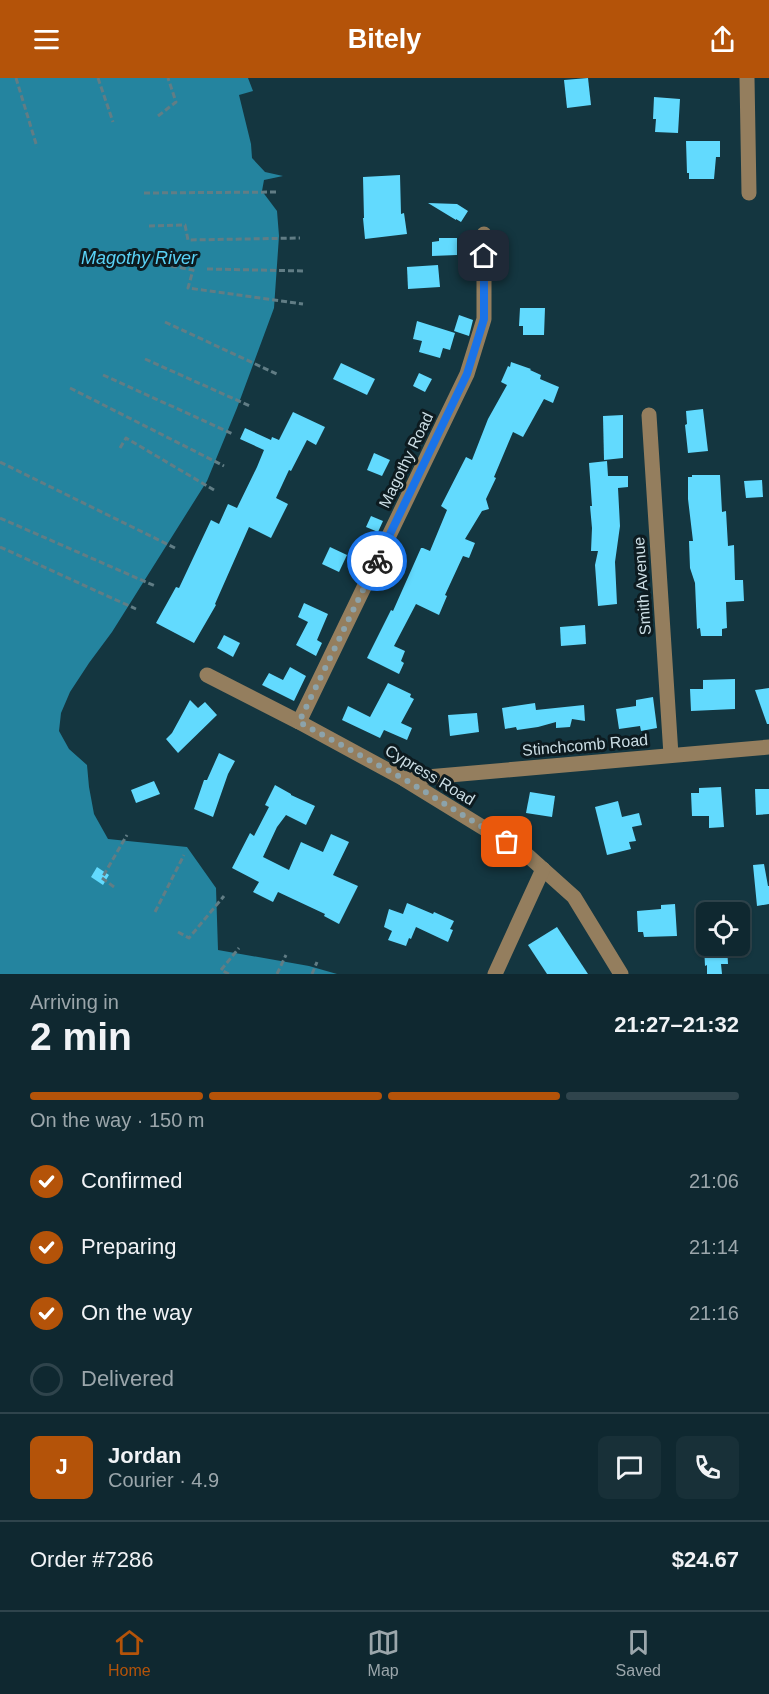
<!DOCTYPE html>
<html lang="en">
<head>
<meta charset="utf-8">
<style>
	body { margin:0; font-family:Helvetica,sans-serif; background:#183038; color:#f1f3f6; height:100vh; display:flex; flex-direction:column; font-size:22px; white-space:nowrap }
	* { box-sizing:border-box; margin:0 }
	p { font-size:20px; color:#9ba6ab }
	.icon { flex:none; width:33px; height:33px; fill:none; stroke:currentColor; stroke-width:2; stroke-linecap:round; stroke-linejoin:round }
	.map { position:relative; height:896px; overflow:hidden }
	.side { display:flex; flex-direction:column; background:#0f2830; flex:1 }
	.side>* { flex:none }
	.controls { position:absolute; left:696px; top:824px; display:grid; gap:12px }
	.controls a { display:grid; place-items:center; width:54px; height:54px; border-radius:9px; background:#0f2830; box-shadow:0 2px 4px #0004,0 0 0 2px #2f444c; font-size:30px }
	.pin { position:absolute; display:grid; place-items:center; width:51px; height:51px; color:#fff; margin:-26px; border-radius:12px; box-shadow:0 3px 9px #0006 }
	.courier { position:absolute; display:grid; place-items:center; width:60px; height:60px; margin:-30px; border:4px solid #1a73e8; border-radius:50%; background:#fff; color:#222; box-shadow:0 2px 8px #0007 }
	.summary em { font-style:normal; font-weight:800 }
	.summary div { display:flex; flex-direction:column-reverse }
	.summary { display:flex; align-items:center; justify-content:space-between; height:102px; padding:0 30px }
	h1 { font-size:39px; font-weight:800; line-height:45px }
	.bar { display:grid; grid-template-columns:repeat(4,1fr); gap:9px 6px; align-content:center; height:72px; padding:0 30px }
	.bar i { height:8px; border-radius:4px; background:#2f444c }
	.bar .on { background:#b45309 }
	.bar p { grid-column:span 4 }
	.line { display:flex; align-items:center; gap:15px; padding:0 30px; border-top:2px solid #2f444c }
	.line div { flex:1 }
	.round { display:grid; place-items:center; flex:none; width:63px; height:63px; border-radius:9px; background:#183038 }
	ol { padding:0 30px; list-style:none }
	li { display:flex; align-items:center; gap:18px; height:66px }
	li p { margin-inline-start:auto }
	li .icon { padding:6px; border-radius:50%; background:#b45309; color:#fff; stroke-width:4 }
	li:last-child { color:#9ba6ab }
	li i { width:33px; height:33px; border:3px solid #2f444c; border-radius:50% }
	header { display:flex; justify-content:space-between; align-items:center; height:78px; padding:0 30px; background:#b45309; color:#fff; font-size:27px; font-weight:800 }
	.tabs { display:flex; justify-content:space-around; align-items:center; height:84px; border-top:2px solid #2f444c; background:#0f2830; font-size:16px; color:#9ba6ab }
	.tabs a { display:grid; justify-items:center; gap:3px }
	.tabs .on { color:#b45309 }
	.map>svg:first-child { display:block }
	.water { fill:#24849f }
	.building { fill:#62dafe }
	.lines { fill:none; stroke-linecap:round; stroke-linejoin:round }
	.path { stroke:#617d85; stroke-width:3; stroke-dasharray:6 3; stroke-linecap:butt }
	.minor { stroke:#947e5e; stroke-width:15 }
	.done { stroke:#8ca3ab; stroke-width:6; stroke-dasharray:0 10.8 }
	.route { stroke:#1a73e8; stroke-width:8 }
	.labels { text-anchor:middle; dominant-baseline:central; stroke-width:6; stroke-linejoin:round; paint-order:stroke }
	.street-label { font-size:16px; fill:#ccdee5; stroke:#0d1b20 }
	.water-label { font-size:18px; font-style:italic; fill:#5ad3f7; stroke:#0d1b20 }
</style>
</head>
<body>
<header><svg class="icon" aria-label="menu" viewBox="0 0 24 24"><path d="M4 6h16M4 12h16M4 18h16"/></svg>Bitely<svg class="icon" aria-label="share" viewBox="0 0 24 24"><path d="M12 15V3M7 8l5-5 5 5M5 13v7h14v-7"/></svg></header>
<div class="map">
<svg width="769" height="896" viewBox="0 0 769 896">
	<rect width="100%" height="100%" fill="#143640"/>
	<path class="water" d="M0,0H248L253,13L239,17L251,66L252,80L265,94L283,98L264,102L262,113L277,133L279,158L274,230L237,330L207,403L112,554L89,585L70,614L61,635L59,653L69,671L87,687L89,709L94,736L108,761L187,769L216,810L218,872L309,888L337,896H0Z"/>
	<g class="building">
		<path d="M588,0L591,27L567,30L564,2Z"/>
		<path d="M654,19L680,21L678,55L655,54L656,41H653Z"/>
		<path d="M686,63H720V79H716L714,101H689V95H687Z"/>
		<path d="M400,97L401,136L404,135L407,156L365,161L363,140H364L363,99Z"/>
		<path d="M428,125L457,126L468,133L461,144L456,141V142Z"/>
		<path d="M439,160H457V177L432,178V164L439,163Z"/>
		<path d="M438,187L440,209L408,211L407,189Z"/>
		<path d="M520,230H545L544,257H523V248H519Z"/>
		<path d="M459,237L473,242L469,258L454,253Z"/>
		<path d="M417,243L455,255L450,272L443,270L440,280L419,274L422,263L413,261Z"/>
		<path d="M511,284L531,291L530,292L541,297L540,301L559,309L553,325L544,321L523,359L513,354L494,399L496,400L486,421L489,431L482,433L465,461L475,465L469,480L463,478L445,517L447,518L439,537L416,526L394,568L405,573L401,583L404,585L399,596L367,580L391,532L393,533L421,470H423L430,473L447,432L441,428L466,379L472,382L488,341L507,307L501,304L508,288L510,289Z"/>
		<path d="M341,285L375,301L367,317L333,301Z"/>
		<path d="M419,295L432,301L425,314L413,308Z"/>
		<path d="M703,331L708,373L688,375L685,347L687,346L686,333Z"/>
		<path d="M293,334L325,349L316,367L307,362L291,393L289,392L276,420L288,426L271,460L249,449L215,526L216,527L194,565L156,545L176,509L179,510L211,442L219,446L228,426L237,430L257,389L264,372L240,361L245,350L271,362L272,359L279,362Z"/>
		<path d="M623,337V380L604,382L603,338Z"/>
		<path d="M374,375L390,382L382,398L367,392Z"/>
		<path d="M607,383L608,398H628V409L618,410L620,448L615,484L617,526L598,528L595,487L598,473H591L592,450L590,428H592L589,385Z"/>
		<path d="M692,397H720L722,434L726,433L728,468L734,467L735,502H743L744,523L726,524L727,550L722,551V558H701L700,550L697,551L695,505L690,490L689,463H693L688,421V399H692Z"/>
		<path d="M762,402L763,419L746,420L744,403Z"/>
		<path d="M371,438L383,443L378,454L366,449Z"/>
		<path d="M330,469L347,477L339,494L322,486Z"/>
		<path d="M304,525L328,536L317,562L322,565L316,578L296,567L308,544L298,539Z"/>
		<path d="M585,547L586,566L561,568L560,549Z"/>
		<path d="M224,557L240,565L233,579L217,570Z"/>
		<path d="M290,589L306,598L294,623L262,607L269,595L283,602Z"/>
		<path d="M735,601V631L691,633L690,611H703V602Z"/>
		<path d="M388,605L411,616L410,619L414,621L401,645L412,650L407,662L384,652L380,660L342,642L348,628L370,639Z"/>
		<path d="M769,610V646H767L755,612Z"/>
		<path d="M653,619L657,650L641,653L640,648L619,651L616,631L636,628V622Z"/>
		<path d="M190,622L198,630L205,624L217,637L178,675L166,661L172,655Z"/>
		<path d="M535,625L536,632L584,627L585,643L572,641L570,649L556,650V644L538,649L517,652L516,649L505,651L502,630Z"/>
		<path d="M477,635L479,654L450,658L448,637Z"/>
		<path d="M219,675L235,683L228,696L213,739L194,731L204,702H207Z"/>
		<path d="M154,703L160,716L136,725L131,712Z"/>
		<path d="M275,707L291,716V717L315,728L306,747L286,737L277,749L263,779L289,792L301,764L323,774L331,756L349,764L333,797L358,808L339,846L324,838L325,836L278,814L273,824L253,814L259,804L232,790L250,755L254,758L269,729L265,727Z"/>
		<path d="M721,709L724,749L709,750V738H692L691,715H699V710Z"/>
		<path d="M755,711H769V736L756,737Z"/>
		<path d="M530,714L555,718L552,739L526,735Z"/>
		<path d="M618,723L622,739L639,735L642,747L632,749L636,763L629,764L631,771L607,777L595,729Z"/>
		<path d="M764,786L768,808H769V826L757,828L753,787Z"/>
		<path d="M97,789L109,797L103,807L91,799Z"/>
		<path d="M407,825L433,836L434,834L454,843L450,851L453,852L448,864L416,849L411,861L409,860L406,868L388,862L392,853L384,849L389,831L403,836Z"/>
		<path d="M675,826L677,858L644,859L643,854H638L637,833L661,831V827Z"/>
		<path d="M557,849L588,896H547L528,867Z"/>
		<path d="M704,867H727L728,886H721L722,896H707V887L705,888Z"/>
	</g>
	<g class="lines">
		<g class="path">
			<path d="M16,0L37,69"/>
			<path d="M98,0L113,44"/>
			<path d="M158,38L176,24L168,0"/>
			<path d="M144,115L278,114"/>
			<path d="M149,148L185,147L188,162L300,160"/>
			<path d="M171,188L193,192L188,210L303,226"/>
			<path d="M207,191L305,193"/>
			<path d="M165,244L279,297"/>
			<path d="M145,281L250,328"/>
			<path d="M103,297L233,356"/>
			<path d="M70,310L224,388"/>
			<path d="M120,370L126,360L214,412"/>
			<path d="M0,384L175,470"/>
			<path d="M0,440L155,508"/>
			<path d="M0,469L136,531"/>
			<path d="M114,809L102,800L127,757"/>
			<path d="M155,834L184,777"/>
			<path d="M178,854L189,860L224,818"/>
			<path d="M229,896L221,892L239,870"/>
			<path d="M277,896L286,877"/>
			<path d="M312,896L317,884"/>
		</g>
		<g class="minor">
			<path d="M747,0L749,115"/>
			<path d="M649,337L671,677"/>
			<path d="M207,597L299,644L404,701L526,776L574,819L621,896"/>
			<path d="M299,644L467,296L484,241V156"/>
			<path d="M404,701L769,669"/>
			<path d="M495,896L543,791"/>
		</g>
	</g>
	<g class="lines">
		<path class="done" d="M377,483L299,644L404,701L507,764"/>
		<path class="route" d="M377,483L467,296L484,241V178"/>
	</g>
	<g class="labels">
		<g class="street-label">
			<text transform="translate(406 382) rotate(-64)">Magothy Road</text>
			<text transform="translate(642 508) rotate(-94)">Smith Avenue</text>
			<text transform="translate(585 667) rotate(-5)">Stinchcomb Road</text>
			<text transform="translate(430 697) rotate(31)">Cypress Road</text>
		</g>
		<g class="water-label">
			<text x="139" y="180">Magothy River</text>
		</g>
	</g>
</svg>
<div class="controls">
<a><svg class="icon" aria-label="locate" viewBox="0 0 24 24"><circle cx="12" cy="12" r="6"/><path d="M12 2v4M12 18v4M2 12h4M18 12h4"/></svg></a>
</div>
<div class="pin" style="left:507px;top:764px;background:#ea580c"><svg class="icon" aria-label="bag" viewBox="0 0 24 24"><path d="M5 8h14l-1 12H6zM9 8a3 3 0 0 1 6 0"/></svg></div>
<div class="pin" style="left:484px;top:178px;background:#1f2937"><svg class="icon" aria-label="home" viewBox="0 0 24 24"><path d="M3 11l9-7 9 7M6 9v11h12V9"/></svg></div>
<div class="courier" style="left:377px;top:483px"><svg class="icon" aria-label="bike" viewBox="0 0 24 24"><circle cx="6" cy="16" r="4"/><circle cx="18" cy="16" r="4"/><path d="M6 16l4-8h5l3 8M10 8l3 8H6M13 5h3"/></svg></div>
</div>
<section class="side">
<div class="summary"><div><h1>2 min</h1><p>Arriving in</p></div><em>21:27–21:32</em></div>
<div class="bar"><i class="on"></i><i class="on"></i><i class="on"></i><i></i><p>On the way · 150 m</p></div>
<ol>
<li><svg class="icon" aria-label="check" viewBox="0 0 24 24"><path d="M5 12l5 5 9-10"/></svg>Confirmed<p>21:06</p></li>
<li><svg class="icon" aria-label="check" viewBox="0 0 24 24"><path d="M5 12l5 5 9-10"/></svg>Preparing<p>21:14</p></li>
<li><svg class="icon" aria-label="check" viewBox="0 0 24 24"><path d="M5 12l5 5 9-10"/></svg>On the way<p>21:16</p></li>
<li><i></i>Delivered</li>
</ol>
<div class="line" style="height:108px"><b class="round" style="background:#b45309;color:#fff">J</b><div><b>Jordan</b><p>Courier · 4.9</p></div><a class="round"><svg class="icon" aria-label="chat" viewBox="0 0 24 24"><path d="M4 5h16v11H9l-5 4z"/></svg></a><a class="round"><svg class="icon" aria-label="phone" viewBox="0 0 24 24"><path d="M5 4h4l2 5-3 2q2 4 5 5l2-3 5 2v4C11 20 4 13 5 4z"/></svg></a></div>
<div class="line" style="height:78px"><div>Order #7286</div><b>$24.67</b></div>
</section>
<nav class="tabs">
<a class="on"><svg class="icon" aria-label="home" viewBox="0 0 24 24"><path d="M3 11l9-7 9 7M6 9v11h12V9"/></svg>Home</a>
<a><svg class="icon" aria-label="map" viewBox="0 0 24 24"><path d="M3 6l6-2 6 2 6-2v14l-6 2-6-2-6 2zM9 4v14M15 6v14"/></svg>Map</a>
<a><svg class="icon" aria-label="saved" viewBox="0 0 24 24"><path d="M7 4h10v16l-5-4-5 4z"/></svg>Saved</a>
</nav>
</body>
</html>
